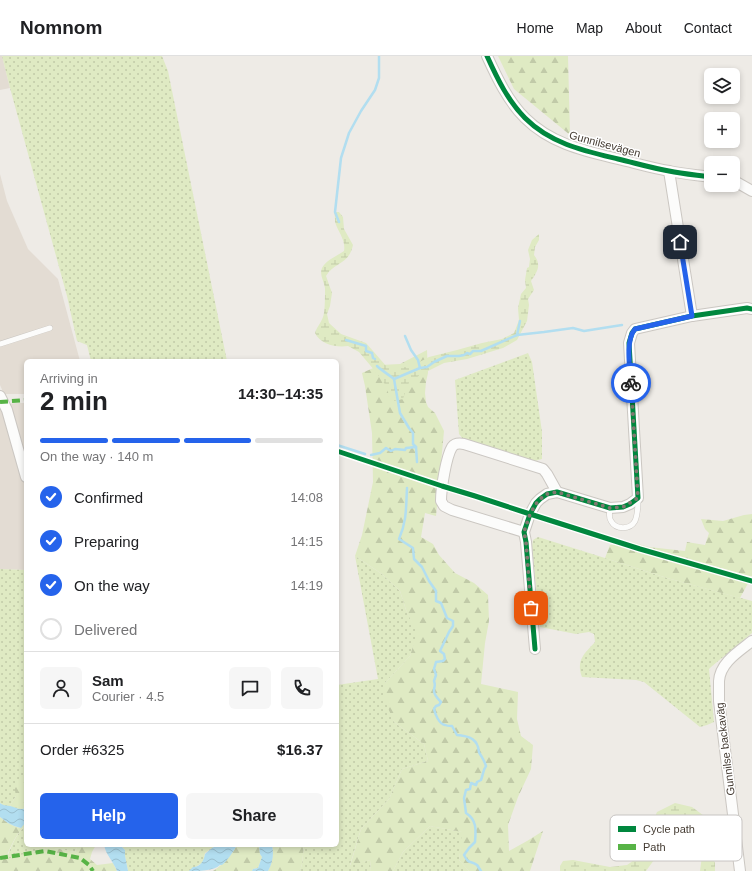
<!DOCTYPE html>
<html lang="en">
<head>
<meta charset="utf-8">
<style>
	body { margin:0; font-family:Arial,sans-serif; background:#f6f6f6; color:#202124; height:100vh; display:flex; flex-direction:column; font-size:15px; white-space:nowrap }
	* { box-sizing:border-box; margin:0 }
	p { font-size:13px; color:#757577 }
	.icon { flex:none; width:22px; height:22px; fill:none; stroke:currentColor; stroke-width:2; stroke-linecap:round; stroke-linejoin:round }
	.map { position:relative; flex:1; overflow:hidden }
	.side { position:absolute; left:24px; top:303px; width:315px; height:488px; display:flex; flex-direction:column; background:#fff; border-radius:6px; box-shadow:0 2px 6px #0003 }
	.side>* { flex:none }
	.tools { position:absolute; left:704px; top:12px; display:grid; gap:8px }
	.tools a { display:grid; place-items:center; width:36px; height:36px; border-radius:6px; background:#fff; box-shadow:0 2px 6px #0003; font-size:20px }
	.pin { position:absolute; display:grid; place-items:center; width:34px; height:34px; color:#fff; margin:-17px; border-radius:8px; box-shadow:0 2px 6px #0006 }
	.courier { position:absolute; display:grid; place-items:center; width:40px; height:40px; margin:-20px; border:3px solid #2563eb; border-radius:50%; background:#fff; color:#222; box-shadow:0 1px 5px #0007 }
	.headline em { font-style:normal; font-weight:700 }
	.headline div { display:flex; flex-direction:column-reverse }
	.headline { display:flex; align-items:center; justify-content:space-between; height:68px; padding:0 16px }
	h1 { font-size:26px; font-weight:700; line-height:30px }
	.bar { display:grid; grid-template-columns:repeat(4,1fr); gap:6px 4px; align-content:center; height:48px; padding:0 16px }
	.bar i { height:5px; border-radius:3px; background:#e0e0e0 }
	.bar .current { background:#2563eb }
	.bar p { grid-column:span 4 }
	.line { display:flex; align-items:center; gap:10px; padding:0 16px; border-top:1px solid #e0e0e0 }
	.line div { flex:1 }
	.round { display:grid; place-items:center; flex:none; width:42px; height:42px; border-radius:6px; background:#f6f6f6 }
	ol { padding:0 16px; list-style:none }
	li { display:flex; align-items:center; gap:12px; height:44px }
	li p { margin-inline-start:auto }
	li .icon { padding:4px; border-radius:50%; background:#2563eb; color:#fff; stroke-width:4 }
	li:last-child { color:#757577 }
	li i { width:22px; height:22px; border:2px solid #e0e0e0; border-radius:50% }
	.button { display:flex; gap:8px; margin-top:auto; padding:8px 16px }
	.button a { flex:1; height:46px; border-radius:6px; background:#2563eb; color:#fff; font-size:16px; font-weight:700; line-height:46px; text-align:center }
	.button a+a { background:#f6f6f6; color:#202124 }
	header { display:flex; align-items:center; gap:24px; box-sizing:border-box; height:56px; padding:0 20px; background:#fff; border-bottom:1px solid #e0e0e0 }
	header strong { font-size:19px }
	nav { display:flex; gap:22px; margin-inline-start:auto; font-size:14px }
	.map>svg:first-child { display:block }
	.residential { fill:#e3dcd3 }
	.grass { fill:url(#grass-dots) }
	.forest { fill:url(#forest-firs) }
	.wetland { fill:url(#wetland-marsh) }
	.water { fill:url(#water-waves) }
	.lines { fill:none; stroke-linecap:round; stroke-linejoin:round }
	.stream { stroke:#b2def0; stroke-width:2.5 }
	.service-casing { stroke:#cbc7c2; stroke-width:6 }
	.minor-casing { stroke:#cbc7c2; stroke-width:12 }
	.service { stroke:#fcfcfb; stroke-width:5 }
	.minor { stroke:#fcfcfb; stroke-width:10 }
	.quiet { stroke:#57b346; stroke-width:4; stroke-dasharray:8 4; stroke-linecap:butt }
	.cycleway-casing { stroke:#fff; stroke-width:8 }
	.cycleway { stroke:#00873e; stroke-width:5 }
	.done { stroke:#807971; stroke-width:4; stroke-dasharray:0 7.2 }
	.route { stroke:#2563eb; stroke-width:5 }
	.labels { text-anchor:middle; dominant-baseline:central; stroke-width:3; stroke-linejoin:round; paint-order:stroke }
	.street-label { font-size:11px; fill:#443b32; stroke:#fff }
	.key { fill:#fff; stroke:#c7c4c2; stroke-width:1 }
	.key-label { font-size:11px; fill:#443b32 }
</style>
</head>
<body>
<header>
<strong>Nomnom</strong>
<nav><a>Home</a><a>Map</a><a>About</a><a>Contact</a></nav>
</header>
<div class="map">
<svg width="752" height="815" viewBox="0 0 752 815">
	<defs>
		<pattern id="grass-dots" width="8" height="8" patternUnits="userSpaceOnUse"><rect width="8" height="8" fill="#dfeac3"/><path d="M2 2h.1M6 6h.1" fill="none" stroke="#c1caa8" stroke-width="1.8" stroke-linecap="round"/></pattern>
		<pattern id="forest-firs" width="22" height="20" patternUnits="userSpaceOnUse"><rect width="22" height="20" fill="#dfeac3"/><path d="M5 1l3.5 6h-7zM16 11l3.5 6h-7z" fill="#c1caa8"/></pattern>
		<pattern id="wetland-marsh" width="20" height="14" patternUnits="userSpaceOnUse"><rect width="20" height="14" fill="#dfeac3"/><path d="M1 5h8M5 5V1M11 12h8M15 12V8" fill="none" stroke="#c1caa8"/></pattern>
		<pattern id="water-waves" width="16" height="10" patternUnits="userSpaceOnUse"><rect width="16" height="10" fill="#b2def0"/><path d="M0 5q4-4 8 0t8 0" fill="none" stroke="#9abfce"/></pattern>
	</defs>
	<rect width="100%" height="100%" fill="#eeebe6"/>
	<g class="residential">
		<path d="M0,0H2L10,32L0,34Z"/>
		<path d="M0,118L7,145L28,193L58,223L80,305H26V338H4L0,329Z"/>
		<path d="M17,347H26V514L0,513V349Z"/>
	</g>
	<g class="grass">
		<path d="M2,0H162L168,15L227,305H91L87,289L77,285L67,240L10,32Z"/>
		<path d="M528,297L532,306L542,376V403L535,405L463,383L459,378L455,324Z"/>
		<path d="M538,481L605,502L667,522L752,545V577L711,611L709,613L714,666L707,669L700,671L644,626L636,624L582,621C576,604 584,598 595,586L594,578L589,576L576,578L540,571L532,490L533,484Z"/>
		<path d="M355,500L382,518L400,535L406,554L418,577L410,600L385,627L394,666L424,688L428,705L402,713L389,743L361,773L350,809L370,804L371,815H300L302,808L304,789H337V629L378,623Z"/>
		<path d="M0,513L26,514V722L22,720L16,740L10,750H4L0,747Z"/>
		<path d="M26,770V789H78L75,796L49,791L6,804C10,794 16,776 26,770Z"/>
		<path d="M430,770L463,776L459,804L469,815H393L403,796Z"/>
		<path d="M120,789H217L212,792L205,797L204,803L202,807L189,815H128L125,800V794Z"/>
	</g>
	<g class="forest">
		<path d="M498,0H568L570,79L514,33Z"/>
		<path d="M427,294L428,317L426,326L425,337L426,346L428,351L435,357L444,375L436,460L425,457L421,481L433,488L439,499L455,517L474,527L488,539L489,565L485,587L481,628L518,636L517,663L521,680L533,689L531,713L518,741L508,769L509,795L527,785L543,775L530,815H469L459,804L462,776L430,770L403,796L393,815H371L370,804L350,810L361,773L389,743L402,713L428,705L424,688L394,666L383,640L385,627L410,600L417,577L406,554L400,535L382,518L355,500L362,479L373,426L372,377L365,330L362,317L380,309L400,308Z"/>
		<path d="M752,458V520L740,542L667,522L605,502L610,489L631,486L649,491L685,495L687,486L705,489L709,477L705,473L701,463L723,465L744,459Z"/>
		<path d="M22,719L26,722V752C21,754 15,753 10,750L16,740L14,729Z"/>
		<path d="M0,761C3,763 5,765 8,767C12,769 16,771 20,772L26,766V770C17,775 9,794 6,803L49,791L75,796L78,789H96L92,796L90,803L97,809L113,807L117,815H0Z"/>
		<path d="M237,789H259L260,798L262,801L258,812L253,813L252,815H213C223,809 231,799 237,789Z"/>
		<path d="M272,789H304L302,808L300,815H268C272,807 274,798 272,789Z"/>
	</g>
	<g class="wetland">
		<path d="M334,156H339L343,161L344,173L353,189C349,209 334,206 326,220L332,237L330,250L327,258L329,267L341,278L366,287L387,311H410L429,301L457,294L482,287L502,283L514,277L519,264L518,252L521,238L526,232L525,224L527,212L529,211L530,203L528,194L532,184L539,178V184L535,191L534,199C542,209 537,216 531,225L534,234L528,243L529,249L527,265L517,284L503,292L467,303L444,307L420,319L408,328L403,343L390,346L387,331L375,315L359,296L348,290C336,292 320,288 315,277C317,270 323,265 324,257C325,249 325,241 325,232C324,225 319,219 322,212C326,204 337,200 344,195C346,184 338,176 335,166C335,163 335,159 334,156Z"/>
		<path d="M675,747L692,751L707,762L716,773L712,799L715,807V815H700L703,792L700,779L686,771L672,774L662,787L654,804L646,815H560V810L563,805L573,804L610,811L627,809L637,802L657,756Z"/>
	</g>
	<g class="water">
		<path d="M0,747C4,750 5,749 10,750C15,751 20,755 26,752V766L21,772C16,771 12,769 8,767C5,765 3,763 0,761Z"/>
		<path d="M104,789H120L125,794V800L128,815H117C113,805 106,799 104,789Z"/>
		<path d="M218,789H237C233,796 228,804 222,809H220C214,815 198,815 189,815L193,811C201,811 204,804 205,798L212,792Z"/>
		<path d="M259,789H272C274,798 273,806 268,815H252L253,813L258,812L262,801L260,798Z"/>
	</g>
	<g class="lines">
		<g class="stream">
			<path d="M339,166L335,156L341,102L349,77L361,55L375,34L379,22V0"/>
			<path d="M517,279L520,265"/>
			<path d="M405,280L411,294L418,304L420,312"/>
			<path d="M346,284L366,290V295L372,297L373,302L375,303"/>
			<path d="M377,310C382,315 388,318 394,323L400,357L409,372L413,377V388L416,391L417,406"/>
			<path d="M394,323L420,312L427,311L434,306L447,300H459L464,299L467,297L470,298L473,295H481L517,279L544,276L573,272L584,275L622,269"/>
			<path d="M337,389L365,398"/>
			<path d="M371,399L380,397L386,392L391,395L395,393L405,394L406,392L416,391"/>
			<path d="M407,432C406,450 407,465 399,483L413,492L414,503L422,511L429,525L436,535V545L441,547L447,562L453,565V570L449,576L440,595L444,598L445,603L443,605L436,606L434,613L436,619L434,625C436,630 434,630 434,635C434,639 438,643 441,646L439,649L436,650L434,653C435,658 439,668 445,669C447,670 449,670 452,670L457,679C466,680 475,681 478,691C479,694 478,695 480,698C483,703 484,704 486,710C483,714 483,719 481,724L477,726L476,729L471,727L470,733L466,734L464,742L466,757C477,764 476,774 475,786L469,792L464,799C469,809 470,804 477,809C478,810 480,814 481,815"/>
		</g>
		<defs>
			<g id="service">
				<path d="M0,288L50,272"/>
				<path d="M610,452C610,456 608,461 611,465C616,474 630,474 635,465C638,458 638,450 638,443"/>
			</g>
			<g id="minor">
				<path d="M487,0C497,22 508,45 525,62C551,88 585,95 618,103C635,107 652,112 669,115C683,118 697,119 711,121"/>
				<path d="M669,115L692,260"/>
				<path d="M733,126L738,127L752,135"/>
				<path d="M0,340L7,354L26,421"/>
				<path d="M524,476L452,454L444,450L441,445C441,433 446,401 452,391C455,387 459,387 464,388L543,413L547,418L557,436"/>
				<path d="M535,593L526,486L524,476L530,458L536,447L540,443L547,438L557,436L610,452L623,451L630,448L638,442L629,287L632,277L635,273L692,260L747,252L752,253"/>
				<path d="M740,815L719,645C719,638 719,632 719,625C720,607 738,596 752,585"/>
			</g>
		</defs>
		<use href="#service" class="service-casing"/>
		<use href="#minor" class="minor-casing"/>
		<use href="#service" class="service"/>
		<use href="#minor" class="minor"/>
		<g class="quiet">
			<path d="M0,346L26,344"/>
			<path d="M0,802L45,795L80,802L89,809L93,815"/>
		</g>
		<defs>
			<g id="cycleway">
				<path d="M487,0C497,22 508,45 525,62C551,88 585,95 618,103C635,107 652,112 669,115C683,118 697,119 711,121"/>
				<path d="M337,395L442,430L475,440L530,458L640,493L752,525"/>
				<path d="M535,593L526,486L524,476L530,458L536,447L540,443L547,438L557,436L610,452L623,451L630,448L638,442L629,287L632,277L635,273L692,260L747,252L752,253"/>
			</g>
		</defs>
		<use href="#cycleway" class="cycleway-casing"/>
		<use href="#cycleway" class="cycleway"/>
	</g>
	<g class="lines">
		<path class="done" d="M531,552L526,486L524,476L530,458L536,448L540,443L547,438L557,436L610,452L623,451L638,442L631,327"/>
		<path class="route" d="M631,327C630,312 625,285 635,273L692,260L680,186"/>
	</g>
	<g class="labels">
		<g class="street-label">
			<text transform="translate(605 88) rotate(15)">Gunnilsevägen</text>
			<text transform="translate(725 693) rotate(-97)">Gunnilse backaväg</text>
		</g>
	</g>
	<rect x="610" y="759" width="132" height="46" rx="6" class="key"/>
	<rect x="618" y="770" width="18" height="6" fill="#00873e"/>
	<rect x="618" y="788" width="18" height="6" fill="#57b346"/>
	<g class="key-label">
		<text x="643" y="777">Cycle path</text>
		<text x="643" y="795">Path</text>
	</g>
</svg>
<div class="tools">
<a><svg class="icon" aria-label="layers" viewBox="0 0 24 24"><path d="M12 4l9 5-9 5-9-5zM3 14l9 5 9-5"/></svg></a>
<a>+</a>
<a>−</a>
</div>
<div class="pin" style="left:531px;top:552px;background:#ea580c"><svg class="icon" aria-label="bag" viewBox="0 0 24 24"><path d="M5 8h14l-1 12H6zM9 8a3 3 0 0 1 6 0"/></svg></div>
<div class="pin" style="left:680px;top:186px;background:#1f2937"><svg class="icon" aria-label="home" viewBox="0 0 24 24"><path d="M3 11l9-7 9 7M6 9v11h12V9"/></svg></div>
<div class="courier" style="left:631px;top:327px"><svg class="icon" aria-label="bike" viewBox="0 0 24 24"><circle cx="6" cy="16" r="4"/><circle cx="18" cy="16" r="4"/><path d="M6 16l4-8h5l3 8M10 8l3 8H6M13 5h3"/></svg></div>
<section class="side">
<div class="headline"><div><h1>2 min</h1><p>Arriving in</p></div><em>14:30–14:35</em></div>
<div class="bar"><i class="current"></i><i class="current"></i><i class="current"></i><i></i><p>On the way · 140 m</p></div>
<ol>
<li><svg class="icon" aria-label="check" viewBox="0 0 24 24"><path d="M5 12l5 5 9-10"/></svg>Confirmed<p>14:08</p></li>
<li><svg class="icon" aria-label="check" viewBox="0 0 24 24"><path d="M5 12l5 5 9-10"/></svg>Preparing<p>14:15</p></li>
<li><svg class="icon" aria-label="check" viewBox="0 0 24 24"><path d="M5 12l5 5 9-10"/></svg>On the way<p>14:19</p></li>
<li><i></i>Delivered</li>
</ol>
<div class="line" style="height:72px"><a class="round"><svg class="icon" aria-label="person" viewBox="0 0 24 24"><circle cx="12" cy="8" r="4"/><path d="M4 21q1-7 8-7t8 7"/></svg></a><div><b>Sam</b><p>Courier · 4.5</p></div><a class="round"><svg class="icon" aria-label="chat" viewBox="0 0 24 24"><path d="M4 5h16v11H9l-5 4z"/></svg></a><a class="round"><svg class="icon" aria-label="phone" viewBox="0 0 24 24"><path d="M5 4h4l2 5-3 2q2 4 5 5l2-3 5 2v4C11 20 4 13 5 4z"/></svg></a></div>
<div class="line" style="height:52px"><div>Order #6325</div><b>$16.37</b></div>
<div class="button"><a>Help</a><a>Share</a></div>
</section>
</div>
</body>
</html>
